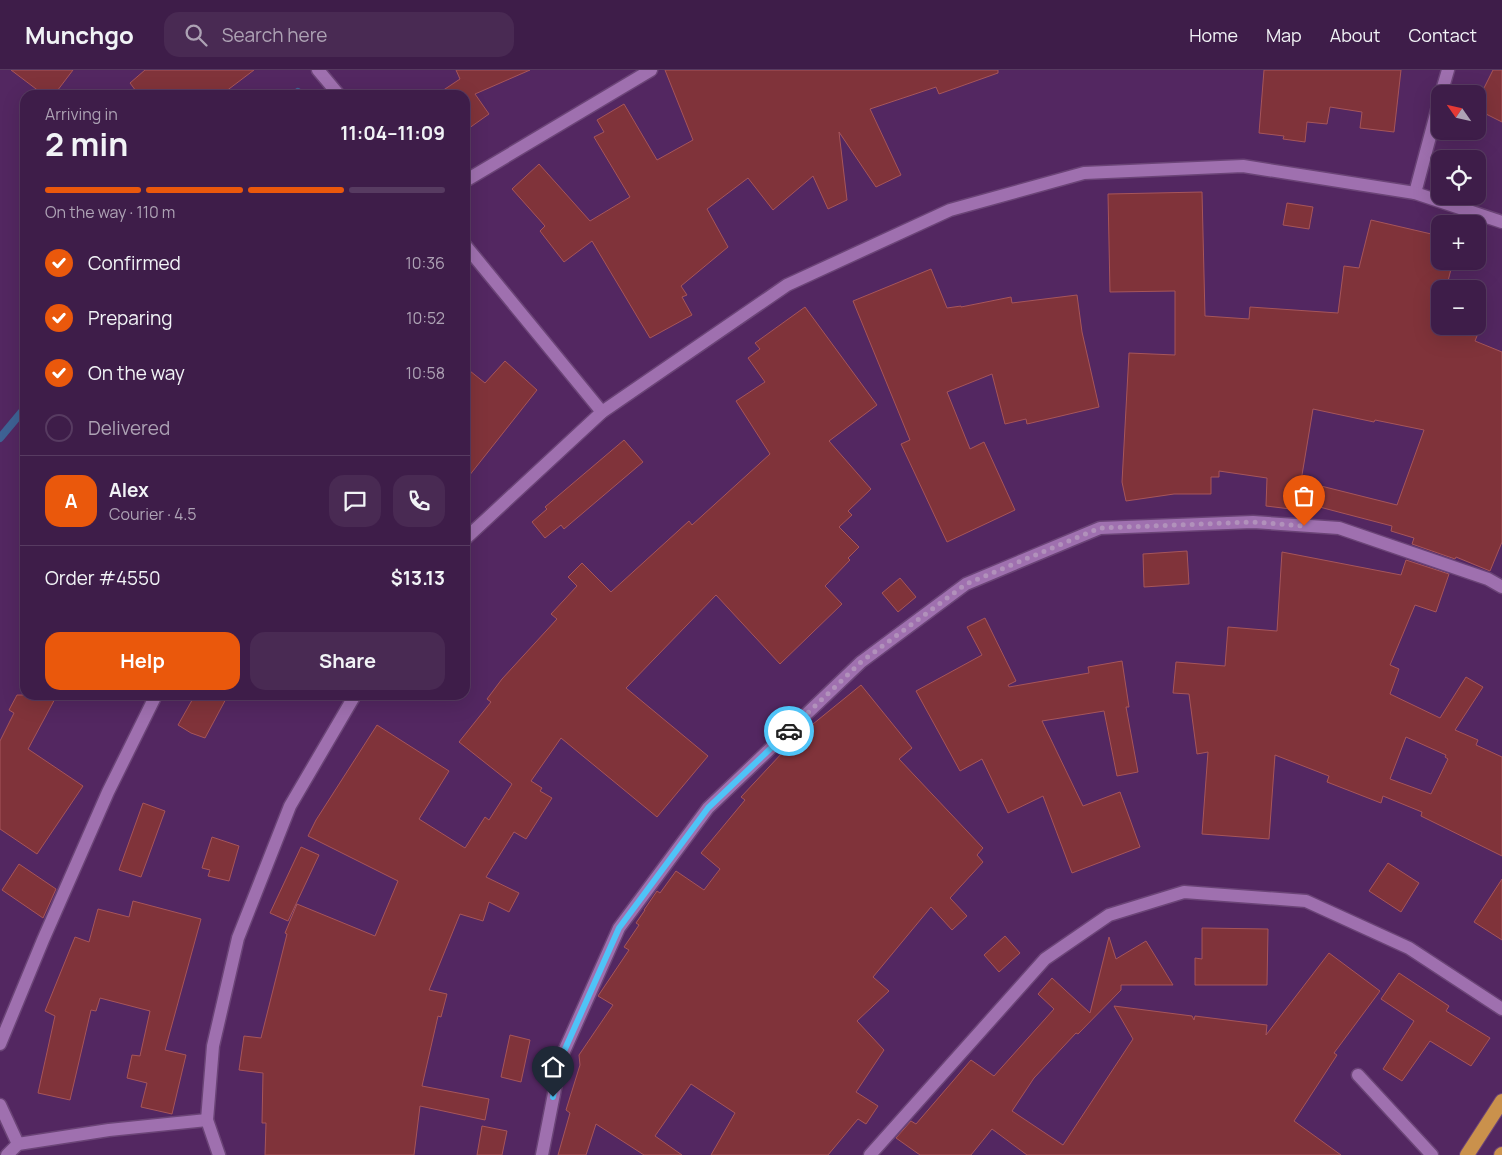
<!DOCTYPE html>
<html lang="en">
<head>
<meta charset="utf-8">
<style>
	body { margin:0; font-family:Manrope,sans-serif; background:#492a53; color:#f1f3f6; height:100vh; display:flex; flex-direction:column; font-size:19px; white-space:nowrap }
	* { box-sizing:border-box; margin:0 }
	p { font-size:16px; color:#ada2b4 }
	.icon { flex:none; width:28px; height:28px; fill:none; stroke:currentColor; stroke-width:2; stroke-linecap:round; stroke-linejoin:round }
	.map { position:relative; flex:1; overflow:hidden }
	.details { position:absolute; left:20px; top:20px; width:450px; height:610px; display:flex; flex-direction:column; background:#3e1d49; border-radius:15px; box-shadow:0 5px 20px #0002,0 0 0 1px #573b61 }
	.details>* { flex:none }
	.needle { width:32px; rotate:304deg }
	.controls { position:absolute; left:1431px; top:15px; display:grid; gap:10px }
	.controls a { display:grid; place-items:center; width:55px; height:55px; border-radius:10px; background:#3e1d49; box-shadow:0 5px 20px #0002,0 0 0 1px #573b61; font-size:25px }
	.pin { position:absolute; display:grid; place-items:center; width:42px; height:42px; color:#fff; margin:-51px -21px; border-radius:50% 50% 50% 0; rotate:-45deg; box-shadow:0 0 5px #0007 }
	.pin .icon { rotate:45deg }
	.courier { position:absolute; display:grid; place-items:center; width:50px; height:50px; margin:-25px; border:4px solid #4fc3f7; border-radius:50%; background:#fff; color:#222; box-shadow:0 1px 6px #0007 }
	.summary em { font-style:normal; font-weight:700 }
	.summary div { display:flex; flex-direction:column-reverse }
	.summary { display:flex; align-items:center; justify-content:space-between; height:85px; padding:0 25px }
	h1 { font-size:32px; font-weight:700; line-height:38px }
	.bar { display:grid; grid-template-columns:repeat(4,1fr); gap:8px 5px; align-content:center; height:60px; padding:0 25px }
	.bar i { height:6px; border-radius:4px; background:#573b61 }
	.bar .current { background:#ea580c }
	.bar p { grid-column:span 4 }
	.line { display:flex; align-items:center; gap:12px; padding:0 25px; border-top:1px solid #573b61 }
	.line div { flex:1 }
	.round { display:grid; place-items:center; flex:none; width:52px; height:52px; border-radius:15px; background:#492a53 }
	ol { padding:0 25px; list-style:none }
	li { display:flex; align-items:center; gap:15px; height:55px }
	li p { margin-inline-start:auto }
	li .icon { padding:5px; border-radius:50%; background:#ea580c; color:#fff; stroke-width:4 }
	li:last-child { color:#ada2b4 }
	li i { width:28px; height:28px; border:2px solid #573b61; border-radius:50% }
	.cta { display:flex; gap:10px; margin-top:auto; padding:10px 25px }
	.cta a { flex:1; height:58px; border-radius:15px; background:#ea580c; color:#fff; font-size:20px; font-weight:700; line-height:58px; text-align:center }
	.cta a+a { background:#492a53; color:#f1f3f6 }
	header { display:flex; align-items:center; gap:30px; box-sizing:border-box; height:70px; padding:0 25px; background:#3e1d49; border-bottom:1px solid #573b61 }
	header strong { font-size:24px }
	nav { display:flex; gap:28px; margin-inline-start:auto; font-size:18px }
	.search { width:350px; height:45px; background:#492a53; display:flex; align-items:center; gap:12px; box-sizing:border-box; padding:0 18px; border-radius:15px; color:#ada2b4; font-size:19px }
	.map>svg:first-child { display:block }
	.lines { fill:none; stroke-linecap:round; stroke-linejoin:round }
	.stream { stroke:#3e6294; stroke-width:8 }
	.building { fill:#80333a; stroke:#a6555a; fill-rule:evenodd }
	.service-casing { stroke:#6b4477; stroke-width:15 }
	.minor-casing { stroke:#6b4477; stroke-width:15 }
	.trunk-casing { stroke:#6b4477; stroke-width:16 }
	.service { stroke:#9f70af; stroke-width:12 }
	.minor { stroke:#9f70af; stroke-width:12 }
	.trunk { stroke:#ca914c; stroke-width:14 }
	.done { stroke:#b191bb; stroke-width:5; stroke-dasharray:0 9 }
	.route { stroke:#4fc3f7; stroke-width:6 }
</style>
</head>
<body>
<header>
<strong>Munchgo</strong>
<div class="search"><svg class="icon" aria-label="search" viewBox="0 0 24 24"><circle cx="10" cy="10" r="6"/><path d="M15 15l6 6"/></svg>Search here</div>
<nav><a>Home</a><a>Map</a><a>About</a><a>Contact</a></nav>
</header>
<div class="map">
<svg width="1502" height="1085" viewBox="0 0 1502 1085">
	<rect width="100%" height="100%" fill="#532761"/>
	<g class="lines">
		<g class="stream">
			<path d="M296,25L298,22"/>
			<path d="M0,368L25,338"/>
		</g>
	</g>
	<g class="building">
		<path d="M11,0H73L54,25H44Z"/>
		<path d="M145,0H254L221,25H139L130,13Z"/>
		<path d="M456,0H530L475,24L489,44L465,61V25H436L460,9Z"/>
		<path d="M665,0H998V3L939,24L936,17L870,39L901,105L876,117L839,62L847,130L828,139L813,106L773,140L748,108L707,139L728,177L681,216L687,225L682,227L692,245L650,268L592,171L564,192L540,161L545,156L512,119L539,94L590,151L630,127L594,67L604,62L597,50L624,34L657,90L693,70Z"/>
		<path d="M1264,0H1401L1394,62L1360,58L1362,42L1330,37L1327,54L1307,52L1305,72L1283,69L1284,66L1259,63Z"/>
		<path d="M1493,0H1502V52L1478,40V30Z"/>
		<path d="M1202,122L1205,246L1249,249L1250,237L1338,243L1344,196L1359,198L1371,150L1440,166V191H1453L1446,219H1440V256H1478V240L1486,243L1475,271L1502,282V472L1490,501L1456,487L1455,489L1412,474L1414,468L1391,461L1392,456L1308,434L1307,441L1266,436L1267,408L1219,401V407H1211V424H1174L1126,431L1122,412L1129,283L1175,285V221L1110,222L1108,124ZM1313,339L1374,352L1375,350L1424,360L1397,435L1301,411Z"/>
		<path d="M1287,133L1313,137L1309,159L1283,155Z"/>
		<path d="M931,199L947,238L961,236V237L1011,227L1012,233L1077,225L1082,262L1099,337L1027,354L1026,349L1005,354L992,304L947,322L970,379L984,372L1015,440L947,472L901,374L910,370L853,231Z"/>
		<path d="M805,237L877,335L829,371L871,419L848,441L852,445L839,457L859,477L848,488L850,490L825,516L842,534L780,594L716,525L626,618L708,686L657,747L561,668L531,711L542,718L540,721L552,728L526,769L514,762L486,807L519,823L509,842L489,832L483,851L460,844L429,920L447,924L441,947L438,946L422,1016L489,1029L485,1050L420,1036L414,1085H265L266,1053H262L263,1003L239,1000L244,966L261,968L287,864L285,863L297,834L375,866L398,811L308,766L316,750L377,655L449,701L419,749L465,778L485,747L489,750L512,714L459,672L491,632L487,629L502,609L557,549L551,544L577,516L568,507L582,493L611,522L689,451L692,455L770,384L736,331L765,312L748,288L760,279L755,273Z"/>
		<path d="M505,291L537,320L465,411V297L485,313Z"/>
		<path d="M624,370L643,392L564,459L561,455L545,468L532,452L547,439L545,437Z"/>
		<path d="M1187,481L1189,514L1144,517L1143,484Z"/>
		<path d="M1282,482L1401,505L1406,490L1449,504L1436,542L1415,535L1390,595L1399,599L1390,624L1440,648L1466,607L1483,617L1455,660L1478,670L1476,675L1502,687V786L1421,746L1422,742L1383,726L1381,733L1327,712L1329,706L1275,685L1269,769L1202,764L1208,682L1197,684L1189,624L1173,623L1176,592L1225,596L1228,557L1277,561ZM1406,667L1446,685L1445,687L1448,689L1431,724L1390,709Z"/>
		<path d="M900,508L916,527L898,542L882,523Z"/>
		<path d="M985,548L1016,611L1008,615L1009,617L1089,603L1088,597L1122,591L1129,637H1126L1138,702L1117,706L1104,641L1042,651L1083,736L1120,722L1140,777L1072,803L1043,726L1008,743L982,689L960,701L916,621L982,585L967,557Z"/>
		<path d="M861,615L912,678L899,689L983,778L977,785L983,792L950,828L967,846L952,860L931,837L873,907L889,921L857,951L884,980L856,1022L878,1036L866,1054L858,1049L828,1085H711L735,1043L691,1014L655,1066L682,1085H644L596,1054L586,1085H558L570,1043L566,1040L580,995L579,985L613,935L598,926L629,880L624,877L639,855L636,853L645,840H644L657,821L660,823L676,801L704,820L720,799L701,783L745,730L741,727L797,667Z"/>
		<path d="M17,625H57L28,679L83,716L37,784L0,759V671L14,643L9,640Z"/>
		<path d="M195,625H228L205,668L191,663L178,655Z"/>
		<path d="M143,733L165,741L141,807L119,800Z"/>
		<path d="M212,767L239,776L229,811L208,806L210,800L202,798Z"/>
		<path d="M301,777L319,785L288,851L270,843Z"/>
		<path d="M1388,793L1419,813L1401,842L1369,821Z"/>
		<path d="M19,794L56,819L43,848L2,820Z"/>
		<path d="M1502,809V870L1474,852Z"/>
		<path d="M133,831L201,849L165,980L186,985L172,1044L141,1037L147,1013L127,1008L132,985L140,986L150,941L100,928L96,941L91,940L70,1030L38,1023L55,946L45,941L75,867L89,872L98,839L129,847Z"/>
		<path d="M1202,858L1268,859L1267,915H1195V888L1202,889Z"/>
		<path d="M1005,866L1020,883L999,902L984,885Z"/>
		<path d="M1109,867L1116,889L1146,871L1173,915H1121V920L1078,964L1076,963L1034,1008L1012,1041L1063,1075L1133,969L1114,936L1192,946L1194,950L1195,946L1267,955L1266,965L1329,883L1380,921L1334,983L1337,985L1294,1051L1341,1085H1027L992,1059L971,1085H920L896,1068L911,1051L916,1054L971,990L994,1006L1054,939L1038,924L1052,908L1090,943Z"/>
		<path d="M1399,903L1449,936L1446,941L1490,968L1471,996L1430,971L1402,1011L1383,999L1414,951L1381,929Z"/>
		<path d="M510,965L530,970L521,1012L501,1007Z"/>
		<path d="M482,1056L507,1061L502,1085H477Z"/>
	</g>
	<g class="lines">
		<defs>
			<path id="service" d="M465,111L651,0"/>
			<g id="minor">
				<path d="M318,0L339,25"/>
				<path d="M1441,24L1448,0"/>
				<path d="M1415,123L1440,29"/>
				<path d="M465,175L602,342"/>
				<path d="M465,469L602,342L787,215L950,140L1084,103L1243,96L1415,123L1502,152"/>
				<path d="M0,974L43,870L108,722L156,625"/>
				<path d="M1358,1005L1432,1085"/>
				<path d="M0,1035L18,1074"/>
				<path d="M7,1085L18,1074L109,1060L207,1050"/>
				<path d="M219,1085L207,1050L213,976L238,868L290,736L355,625"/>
				<path d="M542,1085L561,988L619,858L708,738L861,592L966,514L1100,458L1253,452L1339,458L1488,509L1502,517"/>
				<path d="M870,1085L1045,889L1109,845L1184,822L1306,831L1409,878L1502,939"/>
			</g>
			<g id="trunk">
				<path d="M1467,1085L1502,1031"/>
				<path d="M1501,1085L1502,1084"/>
			</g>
		</defs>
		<use href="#service" class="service-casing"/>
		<use href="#minor" class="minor-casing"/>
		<use href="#trunk" class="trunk-casing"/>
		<use href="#service" class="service"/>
		<use href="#minor" class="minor"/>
		<use href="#trunk" class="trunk"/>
	</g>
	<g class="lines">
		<path class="done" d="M789,661L861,592L966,514L1100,458L1253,452L1304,456"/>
		<path class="route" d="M553,1027L561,988L619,858L708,738L789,661"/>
	</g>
</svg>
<div class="controls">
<a><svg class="needle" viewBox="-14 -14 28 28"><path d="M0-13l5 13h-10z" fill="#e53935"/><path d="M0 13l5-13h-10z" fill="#ada2b4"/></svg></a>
<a><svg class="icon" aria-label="locate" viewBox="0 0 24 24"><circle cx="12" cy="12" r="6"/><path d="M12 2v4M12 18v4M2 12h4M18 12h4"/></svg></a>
<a>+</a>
<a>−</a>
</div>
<div class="pin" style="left:1304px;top:456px;background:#ea580c"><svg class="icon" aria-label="bag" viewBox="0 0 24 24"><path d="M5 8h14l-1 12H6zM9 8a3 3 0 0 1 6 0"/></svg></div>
<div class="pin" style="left:553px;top:1027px;background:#1f2937"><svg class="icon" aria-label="home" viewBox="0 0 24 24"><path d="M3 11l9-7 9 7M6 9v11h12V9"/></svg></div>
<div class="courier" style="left:789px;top:661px"><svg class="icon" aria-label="car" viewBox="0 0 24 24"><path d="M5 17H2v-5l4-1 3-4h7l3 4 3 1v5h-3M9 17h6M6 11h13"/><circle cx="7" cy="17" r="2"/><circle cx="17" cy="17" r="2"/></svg></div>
<section class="details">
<div class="summary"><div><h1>2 min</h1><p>Arriving in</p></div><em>11:04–11:09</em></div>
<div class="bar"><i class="current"></i><i class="current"></i><i class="current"></i><i></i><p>On the way · 110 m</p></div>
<ol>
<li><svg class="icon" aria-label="check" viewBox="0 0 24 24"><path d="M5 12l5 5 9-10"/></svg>Confirmed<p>10:36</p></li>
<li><svg class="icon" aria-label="check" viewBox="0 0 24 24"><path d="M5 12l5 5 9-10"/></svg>Preparing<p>10:52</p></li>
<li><svg class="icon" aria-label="check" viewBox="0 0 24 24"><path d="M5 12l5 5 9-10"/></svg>On the way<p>10:58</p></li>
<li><i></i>Delivered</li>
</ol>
<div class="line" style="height:90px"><b class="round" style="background:#ea580c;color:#fff">A</b><div><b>Alex</b><p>Courier · 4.5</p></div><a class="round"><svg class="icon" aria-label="chat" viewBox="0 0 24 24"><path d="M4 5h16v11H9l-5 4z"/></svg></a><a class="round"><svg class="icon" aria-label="phone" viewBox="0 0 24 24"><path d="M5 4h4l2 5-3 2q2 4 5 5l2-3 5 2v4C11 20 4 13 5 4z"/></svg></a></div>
<div class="line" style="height:65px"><div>Order #4550</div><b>$13.13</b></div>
<div class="cta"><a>Help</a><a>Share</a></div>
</section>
</div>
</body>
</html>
